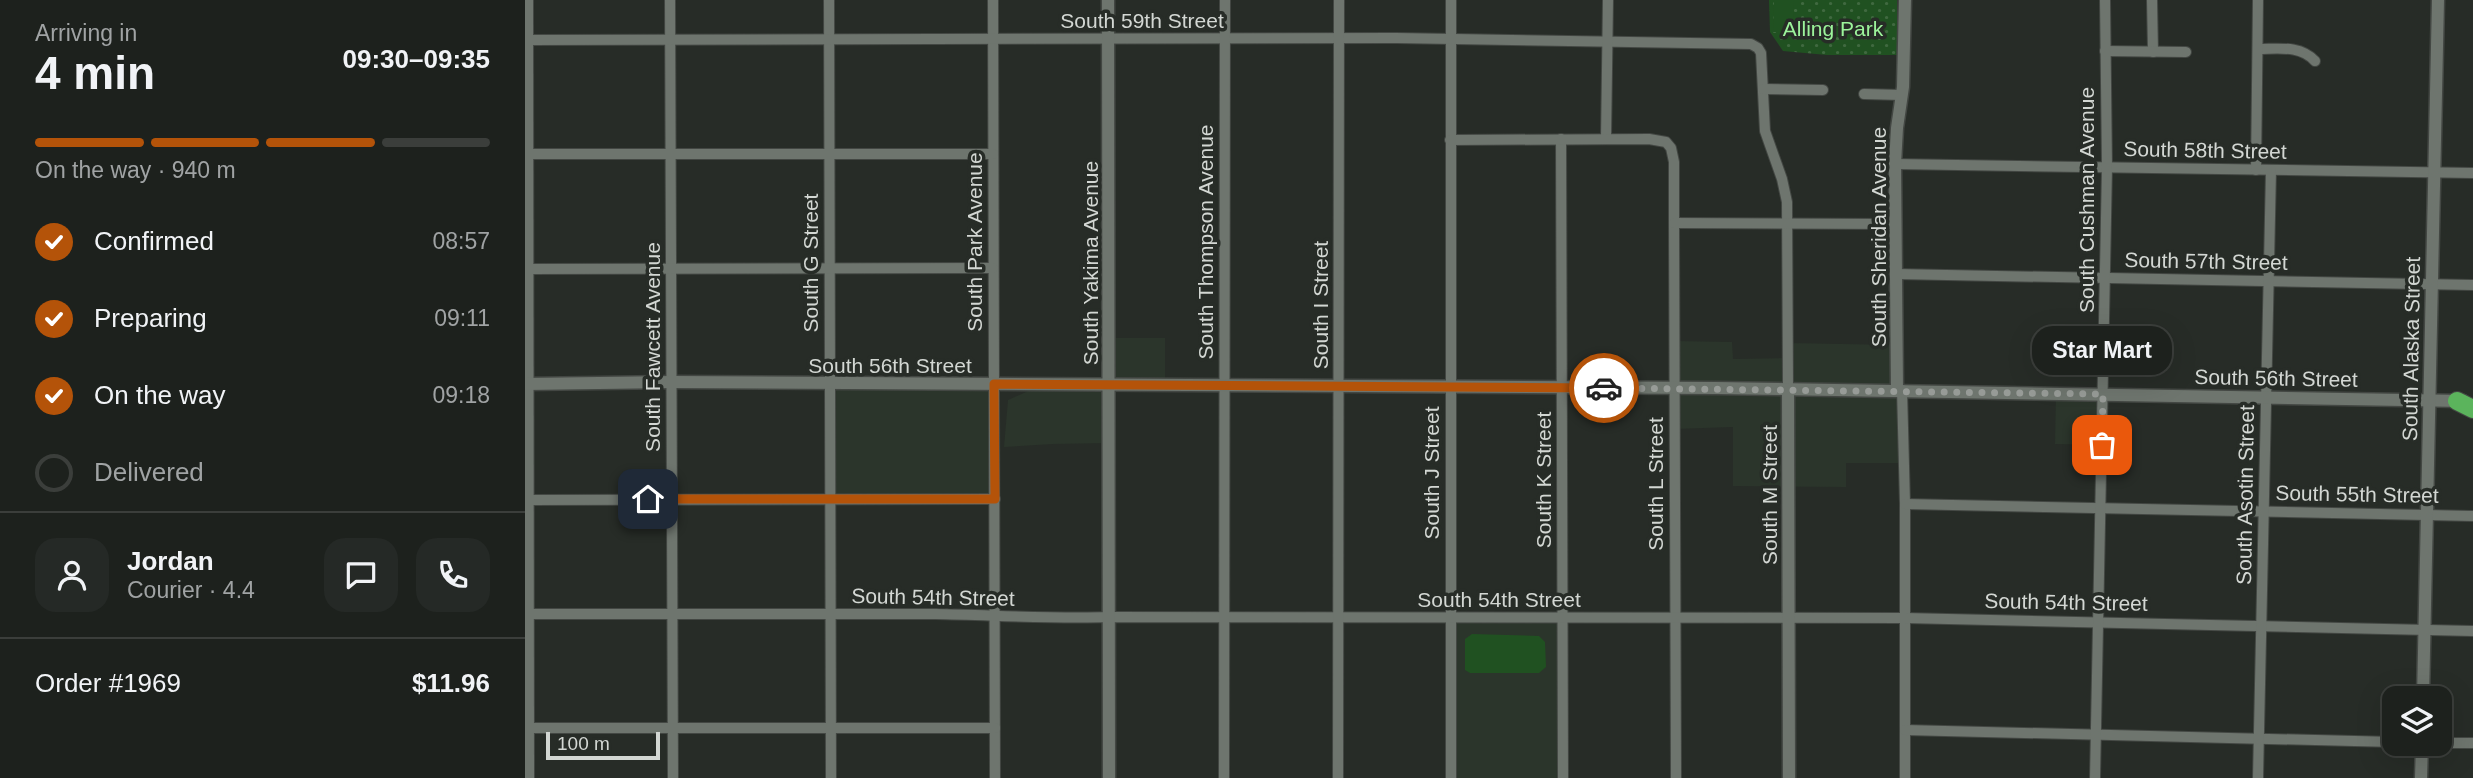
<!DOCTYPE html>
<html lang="en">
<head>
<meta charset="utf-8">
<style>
	body { margin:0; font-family:Arial,sans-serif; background:#252926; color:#f1f3f6; height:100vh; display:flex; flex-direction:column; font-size:26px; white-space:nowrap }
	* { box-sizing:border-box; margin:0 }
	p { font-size:23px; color:#a0a3a4 }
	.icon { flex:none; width:38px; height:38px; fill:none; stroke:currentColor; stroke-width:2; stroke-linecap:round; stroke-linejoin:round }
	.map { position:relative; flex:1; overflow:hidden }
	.details { display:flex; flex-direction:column; background:#1d211d; width:525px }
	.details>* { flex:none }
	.fabs { position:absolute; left:1857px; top:686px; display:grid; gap:14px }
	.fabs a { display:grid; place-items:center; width:70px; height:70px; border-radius:14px; background:#1d211d; box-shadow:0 7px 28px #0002,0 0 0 2px #3b3e3b; font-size:35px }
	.scale { position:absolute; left:21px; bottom:18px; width:114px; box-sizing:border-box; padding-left:7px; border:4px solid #d3d7d3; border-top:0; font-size:19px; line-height:24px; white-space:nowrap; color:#d3d7d3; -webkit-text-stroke:5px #272c27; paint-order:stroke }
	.pin { position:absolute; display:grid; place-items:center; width:60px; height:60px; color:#fff; margin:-30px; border-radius:14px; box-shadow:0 4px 10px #0006 }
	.courier { position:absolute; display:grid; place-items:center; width:70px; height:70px; margin:-35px; border:5px solid #b45309; border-radius:50%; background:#fff; color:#222; box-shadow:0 2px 9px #0007 }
	.bubble { position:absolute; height:49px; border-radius:21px; background:#1d211d; box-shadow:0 7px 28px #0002,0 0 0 2px #3b3e3b; font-size:23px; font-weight:800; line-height:49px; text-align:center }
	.headline em { font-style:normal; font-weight:800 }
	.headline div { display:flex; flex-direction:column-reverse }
	.headline { display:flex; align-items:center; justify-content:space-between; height:119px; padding:0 35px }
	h1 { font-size:46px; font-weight:800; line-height:52px }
	.bar { display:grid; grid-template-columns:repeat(4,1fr); gap:10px 7px; align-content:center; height:84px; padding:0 35px }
	.bar i { height:9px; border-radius:5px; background:#3b3e3b }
	.bar .selected { background:#b45309 }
	.bar p { grid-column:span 4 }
	.line { display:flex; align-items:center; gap:18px; padding:0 35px; border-top:2px solid #3b3e3b }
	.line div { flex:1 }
	.round { display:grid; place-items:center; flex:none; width:74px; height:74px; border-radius:21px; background:#252926 }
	ol { padding:0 35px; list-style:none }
	li { display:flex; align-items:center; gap:21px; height:77px }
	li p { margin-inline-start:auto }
	li .icon { padding:7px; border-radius:50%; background:#b45309; color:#fff; stroke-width:4 }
	li:last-child { color:#a0a3a4 }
	li i { width:38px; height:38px; border:4px solid #3b3e3b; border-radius:50% }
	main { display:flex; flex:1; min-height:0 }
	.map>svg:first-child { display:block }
	.built { fill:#2b352b }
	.grass { fill:url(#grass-dots) }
	.pitch { fill:#205121 }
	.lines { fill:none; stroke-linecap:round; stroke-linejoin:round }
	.street-casing { stroke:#434743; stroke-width:12 }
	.secondary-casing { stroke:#434743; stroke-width:15 }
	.highway-casing { stroke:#434743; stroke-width:20 }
	.street { stroke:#6e756e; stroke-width:10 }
	.secondary { stroke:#6e756e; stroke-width:12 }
	.highway { stroke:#5bb45c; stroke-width:18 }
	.done { stroke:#979b97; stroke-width:7; stroke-dasharray:0 12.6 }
	.route { stroke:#b45309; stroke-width:9 }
	.labels { text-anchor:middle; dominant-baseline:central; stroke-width:7; stroke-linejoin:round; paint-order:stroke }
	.street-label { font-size:21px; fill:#d3d7d3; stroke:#272c27 }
	.park-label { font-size:21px; fill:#9cf49b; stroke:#272c27 }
</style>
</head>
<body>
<main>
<section class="details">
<div class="headline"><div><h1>4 min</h1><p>Arriving in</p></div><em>09:30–09:35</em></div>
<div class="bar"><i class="selected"></i><i class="selected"></i><i class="selected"></i><i></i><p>On the way · 940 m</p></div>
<ol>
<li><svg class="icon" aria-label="check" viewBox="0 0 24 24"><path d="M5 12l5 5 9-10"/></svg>Confirmed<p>08:57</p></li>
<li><svg class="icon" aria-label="check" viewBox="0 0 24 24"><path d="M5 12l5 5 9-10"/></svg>Preparing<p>09:11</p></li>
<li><svg class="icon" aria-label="check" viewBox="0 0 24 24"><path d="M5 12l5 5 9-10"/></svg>On the way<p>09:18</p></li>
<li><i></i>Delivered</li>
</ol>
<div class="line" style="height:126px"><a class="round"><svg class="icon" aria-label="person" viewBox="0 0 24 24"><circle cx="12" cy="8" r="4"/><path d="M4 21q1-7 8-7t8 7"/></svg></a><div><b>Jordan</b><p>Courier · 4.4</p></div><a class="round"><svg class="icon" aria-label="chat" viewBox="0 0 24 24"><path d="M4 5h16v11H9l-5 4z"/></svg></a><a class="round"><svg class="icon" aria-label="phone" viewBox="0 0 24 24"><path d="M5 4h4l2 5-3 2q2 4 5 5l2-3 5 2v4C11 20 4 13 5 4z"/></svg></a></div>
<div class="line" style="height:91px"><div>Order #1969</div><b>$11.96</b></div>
</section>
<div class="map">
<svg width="1948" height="778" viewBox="0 0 1948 778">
	<defs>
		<pattern id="grass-dots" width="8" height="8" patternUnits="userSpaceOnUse" patternTransform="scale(1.75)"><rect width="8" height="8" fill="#205121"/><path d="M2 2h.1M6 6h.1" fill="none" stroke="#406940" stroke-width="1.8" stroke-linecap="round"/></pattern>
	</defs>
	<rect width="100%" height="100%" fill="#272c27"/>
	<g class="built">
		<path d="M584,338H640V386H585L584,443L528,444L479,447L483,400L517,385H584Z"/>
		<path d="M1149,341L1207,342L1208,359L1263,358V343L1372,345L1379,463H1321V487L1208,486V427L1149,429Z"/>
		<path d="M305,383L469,384L470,499H305Z"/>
		<path d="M1531,393L1578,394L1577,445L1530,444Z"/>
		<path d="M1038,618V778H926V619Z"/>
	</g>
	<path class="grass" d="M1244,0H1372V55H1302L1258,51L1245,32Z"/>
	<g class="pitch">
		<path d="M1249,0H1269L1268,32H1248Z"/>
		<path d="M947,634L1014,636L1020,642L1021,667L1014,673H945L940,670V639Z"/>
	</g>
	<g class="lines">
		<defs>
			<g id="street">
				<path d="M3,0L4,778"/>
				<path d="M145,0L148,778"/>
				<path d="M304,0L306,778"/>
				<path d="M468,0L470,778"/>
				<path d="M926,0V778"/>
				<path d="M1627,0L1628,52"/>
				<path d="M0,40L871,38L1226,44L1233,48L1236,53L1240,131L1257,179L1262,202L1263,389"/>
				<path d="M1733,49C1754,49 1775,45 1790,61"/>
				<path d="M1580,51L1661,52"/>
				<path d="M1238,89L1298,90"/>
				<path d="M1339,94L1377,95"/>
				<path d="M1036,139L1038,778"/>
				<path d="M1081,139L1083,0"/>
				<path d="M925,140L1124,139L1141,142L1146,148L1149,162V223L1151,778"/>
				<path d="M0,154H468"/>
				<path d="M1370,164L1948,173"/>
				<path d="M1731,170L1733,0"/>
				<path d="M1149,223L1371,224"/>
				<path d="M0,269L468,268"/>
				<path d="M1371,274L1948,285"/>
				<path d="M1377,390L1380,504V778"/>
				<path d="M0,500L470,499"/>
				<path d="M1380,504L1948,516"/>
				<path d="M0,614H410C468,615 526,619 584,617L1380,618L1948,631"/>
				<path d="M1,728H470"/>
				<path d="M1380,730L1869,742"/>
				<path d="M1914,743H1948"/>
				<path d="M699,778L700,0"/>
				<path d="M813,778L814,0"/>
				<path d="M1570,778L1582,167L1580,0"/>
				<path d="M1733,778L1746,170"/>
			</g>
			<g id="secondary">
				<path d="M583,0L584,778"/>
				<path d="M0,384L147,382L1191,388L1938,401"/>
				<path d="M1263,389L1264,778"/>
				<path d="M1372,390L1370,164L1372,128L1378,87L1380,0"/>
				<path d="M1898,698L1913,0"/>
				<path d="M1896,778L1897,744"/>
			</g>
			<path id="highway" d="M1932,401L1948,409"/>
		</defs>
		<use href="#street" class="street-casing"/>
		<use href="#secondary" class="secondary-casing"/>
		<use href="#highway" class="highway-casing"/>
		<use href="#street" class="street"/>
		<use href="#secondary" class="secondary"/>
		<use href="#highway" class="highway"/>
	</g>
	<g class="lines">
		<path class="done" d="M1079,388L1578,394L1577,445"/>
		<path class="route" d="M123,499H470L469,384L1079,388"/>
	</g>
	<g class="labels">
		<g class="street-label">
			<text x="617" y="20">South 59th Street</text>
			<text transform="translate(1680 150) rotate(1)">South 58th Street</text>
			<text transform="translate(1561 200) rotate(-90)">South Cushman Avenue</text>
			<text transform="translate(1353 237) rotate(-90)">South Sheridan Avenue</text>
			<text transform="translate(449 242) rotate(-90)">South Park Avenue</text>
			<text transform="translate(680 242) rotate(-90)">South Thompson Avenue</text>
			<text transform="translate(1681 261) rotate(1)">South 57th Street</text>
			<text transform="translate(285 263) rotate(-90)">South G Street</text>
			<text transform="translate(565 263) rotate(-90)">South Yakima Avenue</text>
			<text transform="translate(795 305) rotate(-90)">South I Street</text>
			<text transform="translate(127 347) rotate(-90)">South Fawcett Avenue</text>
			<text transform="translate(1886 349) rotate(-89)">South Alaska Street</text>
			<text x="365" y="365">South 56th Street</text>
			<text transform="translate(1751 378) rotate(1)">South 56th Street</text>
			<text transform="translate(906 473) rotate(-90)">South J Street</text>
			<text transform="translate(1018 480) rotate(-90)">South K Street</text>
			<text transform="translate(1130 484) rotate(-90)">South L Street</text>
			<text transform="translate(1832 494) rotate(1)">South 55th Street</text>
			<text transform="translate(1244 495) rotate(-90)">South M Street</text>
			<text transform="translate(1720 495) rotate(-89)">South Asotin Street</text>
			<text transform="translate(408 597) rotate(1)">South 54th Street</text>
			<text x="974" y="599">South 54th Street</text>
			<text transform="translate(1541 602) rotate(1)">South 54th Street</text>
		</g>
		<g class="park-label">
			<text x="1308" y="28">Alling Park</text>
		</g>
	</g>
</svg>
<div class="fabs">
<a><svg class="icon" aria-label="layers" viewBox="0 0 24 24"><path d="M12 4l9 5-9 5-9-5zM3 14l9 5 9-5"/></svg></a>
</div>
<div class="scale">100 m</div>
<div class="pin" style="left:1577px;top:445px;background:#ea580c"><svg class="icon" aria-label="bag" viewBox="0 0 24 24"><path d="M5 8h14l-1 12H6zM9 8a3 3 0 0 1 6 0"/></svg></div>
<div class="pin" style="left:123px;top:499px;background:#1f2937"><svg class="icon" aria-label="home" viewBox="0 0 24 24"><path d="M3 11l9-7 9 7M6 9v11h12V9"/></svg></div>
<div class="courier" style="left:1079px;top:388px"><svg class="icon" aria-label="car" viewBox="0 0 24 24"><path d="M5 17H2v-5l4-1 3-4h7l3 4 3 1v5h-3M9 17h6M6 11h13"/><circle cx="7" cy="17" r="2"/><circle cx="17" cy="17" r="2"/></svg></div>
<div class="bubble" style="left:1507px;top:326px;width:140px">Star Mart</div>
</div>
</main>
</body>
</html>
